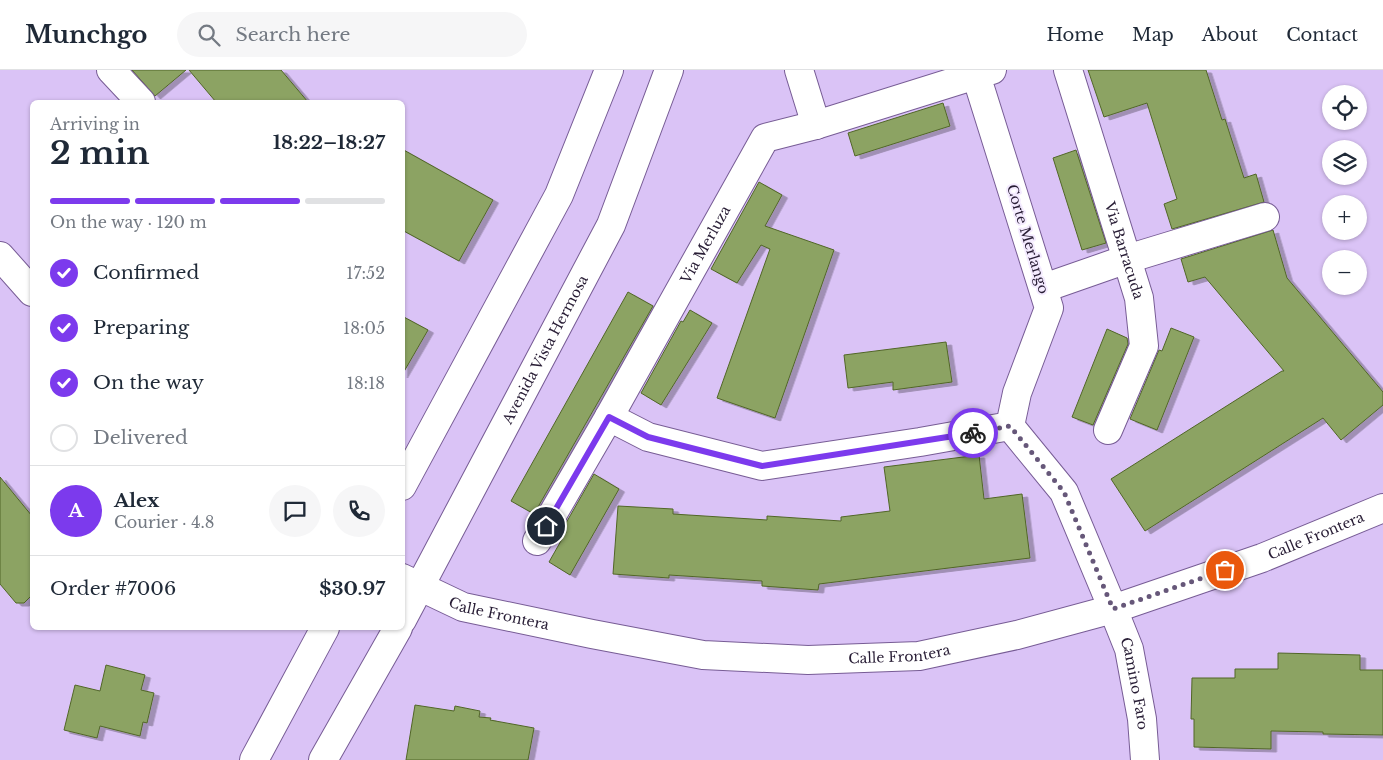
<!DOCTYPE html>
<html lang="en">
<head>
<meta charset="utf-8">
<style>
	body { margin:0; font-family:"Libre Baskerville",serif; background:#f6f6f7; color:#1f2937; height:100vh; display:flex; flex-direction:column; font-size:19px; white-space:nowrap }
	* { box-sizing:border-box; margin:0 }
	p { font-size:16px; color:#747a83 }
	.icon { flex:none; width:28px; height:28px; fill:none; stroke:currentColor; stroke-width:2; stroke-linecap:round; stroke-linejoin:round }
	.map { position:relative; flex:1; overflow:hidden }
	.sheet { position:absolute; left:30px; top:30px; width:375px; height:530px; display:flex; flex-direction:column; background:#fff; border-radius:8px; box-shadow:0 1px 4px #0004 }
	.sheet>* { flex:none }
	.buttons { position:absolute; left:1322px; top:15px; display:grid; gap:10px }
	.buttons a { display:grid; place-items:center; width:45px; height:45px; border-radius:50%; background:#fff; box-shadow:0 1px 4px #0004; font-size:25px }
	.pin { position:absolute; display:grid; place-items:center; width:42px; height:42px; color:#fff; margin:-21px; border:2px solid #fff; border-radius:50%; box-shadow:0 1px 5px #0007 }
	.courier { position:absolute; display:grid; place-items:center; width:50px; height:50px; margin:-25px; border:4px solid #7c3aed; border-radius:50%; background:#fff; color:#222; box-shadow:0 1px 6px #0007 }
	.summary em { font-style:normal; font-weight:700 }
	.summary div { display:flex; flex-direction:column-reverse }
	.summary { display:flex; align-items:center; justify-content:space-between; height:85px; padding:0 20px }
	h1 { font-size:32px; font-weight:700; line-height:38px }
	.bar { display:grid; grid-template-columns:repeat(4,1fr); gap:8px 5px; align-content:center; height:60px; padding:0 20px }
	.bar i { height:6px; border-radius:4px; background:#e0e1e3 }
	.bar .on { background:#7c3aed }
	.bar p { grid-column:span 4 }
	.line { display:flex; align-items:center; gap:12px; padding:0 20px; border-top:1px solid #e0e1e3 }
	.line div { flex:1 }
	.round { display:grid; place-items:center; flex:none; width:52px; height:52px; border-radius:26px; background:#f6f6f7 }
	ol { padding:0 20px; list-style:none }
	li { display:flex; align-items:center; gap:15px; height:55px }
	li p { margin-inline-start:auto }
	li .icon { padding:5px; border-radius:50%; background:#7c3aed; color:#fff; stroke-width:4 }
	li:last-child { color:#747a83 }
	li i { width:28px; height:28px; border:2px solid #e0e1e3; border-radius:50% }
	header { display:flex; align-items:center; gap:30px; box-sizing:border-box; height:70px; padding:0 25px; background:#fff; border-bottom:1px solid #e0e1e3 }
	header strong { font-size:24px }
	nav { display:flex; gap:28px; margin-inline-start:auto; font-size:18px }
	.search { width:350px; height:45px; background:#f6f6f7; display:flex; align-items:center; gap:12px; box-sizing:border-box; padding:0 18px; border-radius:28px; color:#747a83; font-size:19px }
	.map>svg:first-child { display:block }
	.building { fill:#8ca363; stroke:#516627; filter:url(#shadow) }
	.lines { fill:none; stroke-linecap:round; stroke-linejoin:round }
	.minor-casing { stroke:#775c95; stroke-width:30 }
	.tertiary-casing { stroke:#775c95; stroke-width:30 }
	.secondary-casing { stroke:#775c95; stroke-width:30 }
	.minor { stroke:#fff; stroke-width:28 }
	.tertiary { stroke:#fff; stroke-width:28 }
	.secondary { stroke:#fff; stroke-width:28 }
	.done { stroke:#665779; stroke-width:5; stroke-dasharray:0 9 }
	.route { stroke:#7c3aed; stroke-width:6 }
	.labels { text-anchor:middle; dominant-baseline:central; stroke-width:4; stroke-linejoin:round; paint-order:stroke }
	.street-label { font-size:14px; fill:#281d35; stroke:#f4ebff }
</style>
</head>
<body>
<header>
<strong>Munchgo</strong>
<div class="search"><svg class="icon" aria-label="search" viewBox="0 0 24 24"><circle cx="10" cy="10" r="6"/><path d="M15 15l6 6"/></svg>Search here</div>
<nav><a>Home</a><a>Map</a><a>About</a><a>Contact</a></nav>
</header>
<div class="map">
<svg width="1383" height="690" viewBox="0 0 1383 690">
	<defs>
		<filter id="shadow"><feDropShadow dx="5.5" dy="3" stdDeviation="0" flood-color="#0004"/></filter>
	</defs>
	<rect width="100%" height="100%" fill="#dac3f6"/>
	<g class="building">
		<path d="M132,0H186L155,26Z"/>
		<path d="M189,0H281L308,32H216Z"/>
		<path d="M1088,0H1206L1222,50L1225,49L1244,108L1256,104L1264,132L1172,159L1164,134L1177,129L1147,33L1104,47Z"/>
		<path d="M943,33L950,56L855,86L848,63Z"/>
		<path d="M402,79L493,130L459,191L402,160Z"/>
		<path d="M1076,80L1106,173L1082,180L1053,88Z"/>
		<path d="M759,112L782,125L765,156L834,180L775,348L717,328L770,179L761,175L737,213L711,199Z"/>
		<path d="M1273,160L1287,208L1383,322V335L1341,370L1323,348L1145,461L1111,409L1282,301H1284L1205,207L1188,212L1181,189Z"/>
		<path d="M628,222L653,236L534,444L511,431Z"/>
		<path d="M690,240L712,253L661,335L641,323L681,251L683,252Z"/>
		<path d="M402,246L428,260L402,305Z"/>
		<path d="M1171,258L1194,267L1157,360L1130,349L1159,280L1162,281Z"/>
		<path d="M1107,259L1127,268L1128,274L1093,355L1072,347Z"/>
		<path d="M946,272L952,312L893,320V312L848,318L844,285Z"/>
		<path d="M979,385L984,429L1022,424L1030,488L819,514L818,520L762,516V511L669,505V508L613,504L618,436L673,439V444L767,450V446L841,451V447L890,441L884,397Z"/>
		<path d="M594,404L619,419L570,505L549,492L566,462L562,460Z"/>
		<path d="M0,407L32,446V525L24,533H16L0,514Z"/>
		<path d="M1278,583L1360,585V600H1383V665L1323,664V662L1271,661V679L1194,677V649H1191L1192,608H1235V599H1278Z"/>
		<path d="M106,595L145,605L141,620L154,623L147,653L143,652L140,666L100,656L97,668L64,660L75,615L100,621Z"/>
		<path d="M415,635L454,641L455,636L480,641L479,647L491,648L490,650L534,658L528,690H406Z"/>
	</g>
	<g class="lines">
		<defs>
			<g id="minor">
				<path d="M111,0L141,32"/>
				<path d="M799,0L816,55"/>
				<path id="s1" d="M1068,0L1139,228L1144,276L1108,360"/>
				<path d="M1044,218L1127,189L1265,147"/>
				<path d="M609,347L648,367L762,396L920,372L1010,356L1017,323L1049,238L976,5L992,0"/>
				<path d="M1010,356L1064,422L1113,539"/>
				<path id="s2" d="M537,471L609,347L765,68L816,55L976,5"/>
			</g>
			<g id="tertiary">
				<path d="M0,186L32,222"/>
				<path id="s3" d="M402,508L463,537L592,564L703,585L808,590L919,586L1017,565L1113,539L1262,488L1383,438"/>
				<path id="s4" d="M1113,539L1129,579L1142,649L1145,690"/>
			</g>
			<g id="secondary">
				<path d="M402,416L559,125L609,0"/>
				<path id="s5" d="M402,550L611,155L669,0"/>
				<path d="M254,690L325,558"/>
				<path d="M323,690L398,558"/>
			</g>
		</defs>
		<use href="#minor" class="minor-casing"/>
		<use href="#tertiary" class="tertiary-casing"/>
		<use href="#secondary" class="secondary-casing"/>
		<use href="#minor" class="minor"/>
		<use href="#tertiary" class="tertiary"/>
		<use href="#secondary" class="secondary"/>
	</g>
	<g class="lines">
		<path class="done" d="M973,363L1010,356L1064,422L1113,539L1225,500"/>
		<path class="route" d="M546,456L609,347L648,367L762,396L973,363"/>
	</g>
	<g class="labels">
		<g class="street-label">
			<text transform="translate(1028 169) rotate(73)">Corte Merlango</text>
			<text stroke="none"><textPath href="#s2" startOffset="341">Via Merluza</textPath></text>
			<text stroke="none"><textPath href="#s1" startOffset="189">Via Barracuda</textPath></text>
			<text stroke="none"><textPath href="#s5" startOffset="306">Avenida Vista Hermosa</textPath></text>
			<text stroke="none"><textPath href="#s3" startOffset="944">Calle Frontera</textPath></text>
			<text stroke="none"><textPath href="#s3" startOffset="104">Calle Frontera</textPath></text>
			<text stroke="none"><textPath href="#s3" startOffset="509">Calle Frontera</textPath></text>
			<text stroke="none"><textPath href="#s4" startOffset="78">Camino Faro</textPath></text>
		</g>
	</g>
</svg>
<div class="buttons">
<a><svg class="icon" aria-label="locate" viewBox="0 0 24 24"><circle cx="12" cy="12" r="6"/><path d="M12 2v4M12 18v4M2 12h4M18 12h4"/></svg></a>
<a><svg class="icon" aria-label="layers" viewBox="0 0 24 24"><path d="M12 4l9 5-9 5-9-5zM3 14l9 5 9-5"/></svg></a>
<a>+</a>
<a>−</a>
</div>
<div class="pin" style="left:1225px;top:500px;background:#ea580c"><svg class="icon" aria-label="bag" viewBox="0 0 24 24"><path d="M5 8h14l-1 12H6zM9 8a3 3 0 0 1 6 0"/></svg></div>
<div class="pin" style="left:546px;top:456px;background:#1f2937"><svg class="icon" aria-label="home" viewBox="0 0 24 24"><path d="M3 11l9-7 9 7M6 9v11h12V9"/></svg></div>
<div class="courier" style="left:973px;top:363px"><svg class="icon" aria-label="bike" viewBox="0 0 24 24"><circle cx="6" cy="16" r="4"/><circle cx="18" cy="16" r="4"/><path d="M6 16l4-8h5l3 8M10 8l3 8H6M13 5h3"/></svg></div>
<section class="sheet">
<div class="summary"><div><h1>2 min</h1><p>Arriving in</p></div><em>18:22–18:27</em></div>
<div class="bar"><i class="on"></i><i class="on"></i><i class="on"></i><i></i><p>On the way · 120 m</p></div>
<ol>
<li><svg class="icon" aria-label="check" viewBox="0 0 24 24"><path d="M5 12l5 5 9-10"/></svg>Confirmed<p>17:52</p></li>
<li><svg class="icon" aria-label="check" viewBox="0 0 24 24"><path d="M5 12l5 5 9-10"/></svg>Preparing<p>18:05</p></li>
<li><svg class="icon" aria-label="check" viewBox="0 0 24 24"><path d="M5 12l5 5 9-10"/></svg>On the way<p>18:18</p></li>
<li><i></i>Delivered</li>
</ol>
<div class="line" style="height:90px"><b class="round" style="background:#7c3aed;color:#fff">A</b><div><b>Alex</b><p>Courier · 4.8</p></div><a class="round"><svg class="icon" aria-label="chat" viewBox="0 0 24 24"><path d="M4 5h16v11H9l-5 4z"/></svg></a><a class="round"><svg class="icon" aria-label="phone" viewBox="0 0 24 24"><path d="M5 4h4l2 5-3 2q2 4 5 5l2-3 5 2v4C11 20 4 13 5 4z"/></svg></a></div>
<div class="line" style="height:65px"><div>Order #7006</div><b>$30.97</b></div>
</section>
</div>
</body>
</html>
